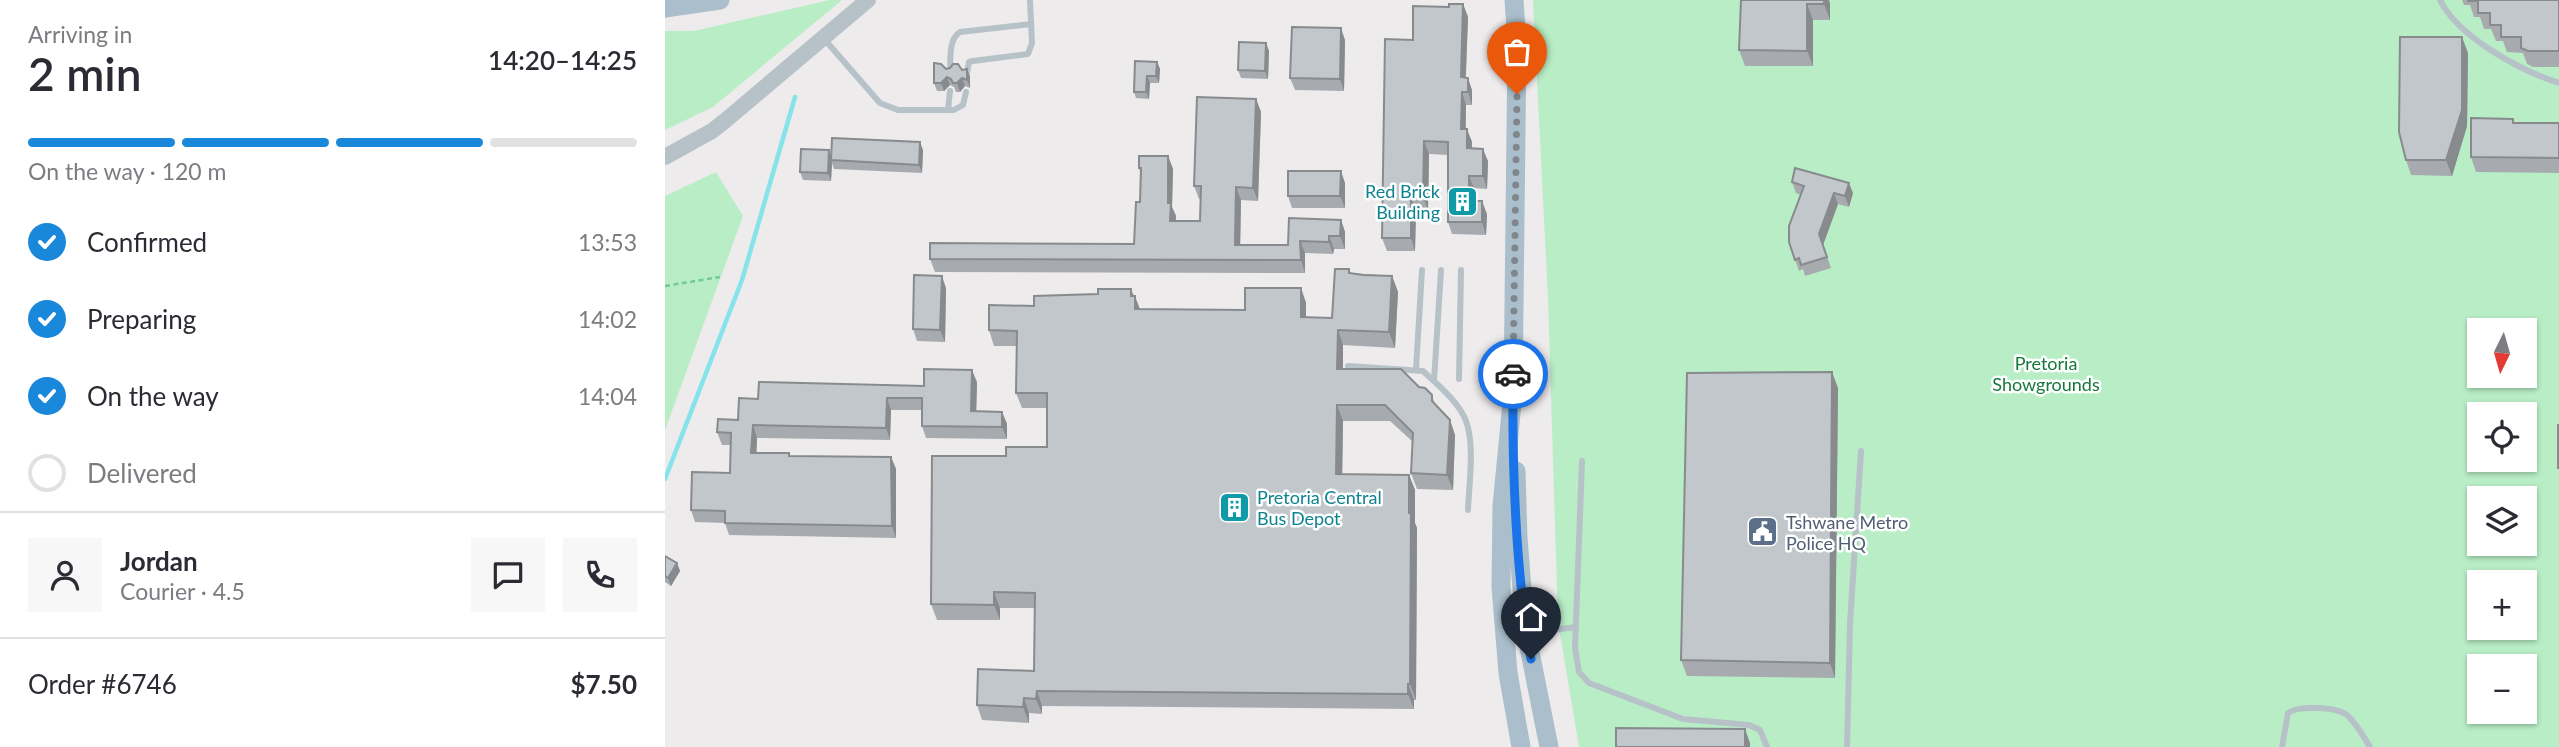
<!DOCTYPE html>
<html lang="en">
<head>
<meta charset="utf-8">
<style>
	body { margin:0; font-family:Lato,sans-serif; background:#f7f7f7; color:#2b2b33; height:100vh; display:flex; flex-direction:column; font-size:26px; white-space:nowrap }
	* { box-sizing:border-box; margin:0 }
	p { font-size:23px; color:#7c7c81 }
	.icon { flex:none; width:38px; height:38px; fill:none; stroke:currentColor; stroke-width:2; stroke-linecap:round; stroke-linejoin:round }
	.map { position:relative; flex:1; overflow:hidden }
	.sheet { display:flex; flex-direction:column; background:#fff; width:665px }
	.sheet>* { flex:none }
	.needle { width:46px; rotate:185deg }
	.buttons { position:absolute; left:1802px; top:318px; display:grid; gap:14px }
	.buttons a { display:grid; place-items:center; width:70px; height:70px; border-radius:0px; background:#fff; box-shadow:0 2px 5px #0004; font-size:35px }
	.pin { position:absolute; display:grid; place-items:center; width:60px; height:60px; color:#fff; margin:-72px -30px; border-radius:50% 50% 50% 0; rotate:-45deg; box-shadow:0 0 7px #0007 }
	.pin .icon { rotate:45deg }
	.courier { position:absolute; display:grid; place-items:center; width:70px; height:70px; margin:-35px; border:5px solid #1a73e8; border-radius:50%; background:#fff; color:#222; box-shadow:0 2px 9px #0007 }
	.summary em { font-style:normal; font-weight:600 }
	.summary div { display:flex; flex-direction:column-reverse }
	.summary { display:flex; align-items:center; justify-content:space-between; height:119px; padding:0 28px }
	h1 { font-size:46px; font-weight:600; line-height:52px }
	.bar { display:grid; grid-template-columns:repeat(4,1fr); gap:10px 7px; align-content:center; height:84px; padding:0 28px }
	.bar i { height:9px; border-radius:5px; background:#e1e1e2 }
	.bar .selected { background:#1987da }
	.bar p { grid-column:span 4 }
	.line { display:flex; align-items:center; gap:18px; padding:0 28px; border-top:2px solid #e1e1e2 }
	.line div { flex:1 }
	.round { display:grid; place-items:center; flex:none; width:74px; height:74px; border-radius:0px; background:#f7f7f7 }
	ol { padding:0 28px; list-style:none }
	li { display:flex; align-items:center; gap:21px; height:77px }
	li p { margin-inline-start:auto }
	li .icon { padding:7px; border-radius:50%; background:#1987da; color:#fff; stroke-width:4 }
	li:last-child { color:#7c7c81 }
	li i { width:38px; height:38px; border:4px solid #e1e1e2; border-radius:50% }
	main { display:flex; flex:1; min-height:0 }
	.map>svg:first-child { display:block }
	.green { fill:#b8edc6; fill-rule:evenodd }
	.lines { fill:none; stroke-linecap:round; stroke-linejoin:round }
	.stream { stroke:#85e3ea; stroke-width:4.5 }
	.path { stroke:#71cb92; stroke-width:2.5; stroke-dasharray:5 3.5; stroke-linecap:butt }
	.service { stroke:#b6c2c8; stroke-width:6 }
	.tertiary { stroke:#b6c2c8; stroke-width:16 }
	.primary { stroke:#aabfcb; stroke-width:19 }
	.wall { fill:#a7abaf }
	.shaded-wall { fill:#888b8e }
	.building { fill:#c2c7cb; stroke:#888b8e; stroke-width:2 }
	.done { stroke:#80878c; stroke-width:7; stroke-dasharray:0 12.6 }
	.route { stroke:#1a73e8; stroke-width:9 }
	.labels { text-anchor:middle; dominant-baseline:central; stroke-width:5; stroke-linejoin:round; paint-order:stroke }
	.culture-label { font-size:18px; fill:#0d838f; stroke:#fff; text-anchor:end }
	.park-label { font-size:18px; fill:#16783a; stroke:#fff }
	.service-label { font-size:18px; fill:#4e5e75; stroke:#fff; text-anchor:start }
</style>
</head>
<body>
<main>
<section class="sheet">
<div class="summary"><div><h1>2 min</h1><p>Arriving in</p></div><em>14:20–14:25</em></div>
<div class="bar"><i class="selected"></i><i class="selected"></i><i class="selected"></i><i></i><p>On the way · 120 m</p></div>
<ol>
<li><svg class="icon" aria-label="check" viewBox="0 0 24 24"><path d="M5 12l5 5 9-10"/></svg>Confirmed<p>13:53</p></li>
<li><svg class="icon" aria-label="check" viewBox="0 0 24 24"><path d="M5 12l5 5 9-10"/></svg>Preparing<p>14:02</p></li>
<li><svg class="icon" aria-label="check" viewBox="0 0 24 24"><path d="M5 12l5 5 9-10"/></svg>On the way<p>14:04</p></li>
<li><i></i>Delivered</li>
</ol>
<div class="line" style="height:126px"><a class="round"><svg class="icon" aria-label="person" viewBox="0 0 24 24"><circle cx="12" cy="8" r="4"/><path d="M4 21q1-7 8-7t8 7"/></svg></a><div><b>Jordan</b><p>Courier · 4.5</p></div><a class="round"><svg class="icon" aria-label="chat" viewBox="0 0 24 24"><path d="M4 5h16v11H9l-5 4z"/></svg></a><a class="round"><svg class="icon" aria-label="phone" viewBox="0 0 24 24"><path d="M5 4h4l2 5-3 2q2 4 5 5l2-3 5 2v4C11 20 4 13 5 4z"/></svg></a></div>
<div class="line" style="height:91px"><div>Order #6746</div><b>$7.50</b></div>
</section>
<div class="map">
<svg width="1894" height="747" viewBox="0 0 1894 747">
	<rect width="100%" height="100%" fill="#eeebec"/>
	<g class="green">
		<path d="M165,0H177L48,107L0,130V31H29Z"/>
		<path d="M868,0H1894V747H914L893,622L883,298ZM1815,331H1860V376H1815ZM1815,415H1860V460H1815ZM1815,499H1860V544H1815ZM1815,583H1860V628H1815ZM1815,667H1860V712H1815Z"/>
		<path d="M51,172L78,216L0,430V196Z"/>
	</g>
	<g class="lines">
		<path class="stream" d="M0,479L77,280L130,97"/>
		<path class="path" d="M0,286L55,277"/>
		<g class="service">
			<path d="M1775,0C1793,37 1856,71 1894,83"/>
			<path d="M160,40L215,103L233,110H289L298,105L301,92"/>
			<path d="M285,72C286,58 283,40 295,32L366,24"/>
			<path d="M302,73L304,62L308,61L363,54L367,43L365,0"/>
			<path d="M283,110L285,91"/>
			<path d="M683,366L758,371C772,384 794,402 801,421C810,445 804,484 803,510"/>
			<path d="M751,369L757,270"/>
			<path d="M794,379L796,270"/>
			<path d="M769,381L776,270"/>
			<path d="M917,461L910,648L914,672L924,683L1018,719L1084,725L1095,730L1102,747"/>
			<path d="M865,633L911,627"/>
			<path d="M1182,747L1185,624L1196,451"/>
			<path d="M1617,747L1623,713C1633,705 1672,707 1682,715C1691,723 1699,737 1705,747"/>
		</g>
		<path class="tertiary" d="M0,157L47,131L61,120L203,0"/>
		<g class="primary">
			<path d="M849,0L852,43L848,393L837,506L836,587L843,673L856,747"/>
			<path d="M0,8L55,0"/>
			<path d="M851,471L853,538L860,627L884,747"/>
		</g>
	</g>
	<g class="wall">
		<path d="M1076,0L1165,3V20H1148V66H1080L1074,50Z"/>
		<path d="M1797,0H1894V67H1868L1862,64L1858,53L1842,52L1838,41H1831L1826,29H1819L1815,17H1809L1805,5H1799Z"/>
		<path d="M798,4L803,17L801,78L807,90V105H801V129L807,142V149L823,161L822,189L809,188V201L822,214L821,235L787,234L783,222V155L764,154L763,210H751L750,251H722L717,238L748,40L784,7Z"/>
		<path d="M680,40L679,91L630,90L625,78Z"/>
		<path d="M601,43L604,51L603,79L576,78L573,70Z"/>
		<path d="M1803,53L1802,126L1787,176L1746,175L1741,160Z"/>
		<path d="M492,62L495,69L494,83H485L484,99L471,98L469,92Z"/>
		<path d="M281,69L297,70L302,69L305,77V88L300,86L295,92H291L289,87L285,85L279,91H272L269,83Z"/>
		<path d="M591,99L596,112L593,201L576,200L575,245H623L676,220L680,232V249H669L668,254L640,253V273L270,272L265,259L469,244L475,202L476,175L474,168L503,156L508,169L507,207L511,216V221H535L536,199H534L529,186Z"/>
		<path d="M1848,119L1850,123H1894V173L1811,172L1806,157Z"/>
		<path d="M164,150L166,156L258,150L257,173L169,169L167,163L166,181L138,180L135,172Z"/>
		<path d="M1127,182L1188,193L1184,207L1173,204L1158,245L1166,268L1140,276L1138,269L1134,271L1124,242L1136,195L1131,193Z"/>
		<path d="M680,183V208H627L623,196Z"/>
		<path d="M684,269L686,273L727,276L733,292L730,348L678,345V369L754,387L767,395L770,405L785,420L790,435L788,490L752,489L746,473L748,442L725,421H678L677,474L744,475L750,490V523L752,528L751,700H749V709L377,706V714L364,713V723L317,720L312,705L369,671L370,608H335V620H272L266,604L341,456L382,447V408H357L351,393L352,346H329L324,330L369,306L466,289L475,310H580L636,288L641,303V317L667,318Z"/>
		<path d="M281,288L280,342L252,341L248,329Z"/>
		<path d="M312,382L311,411L337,412L342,424V439L261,438L257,426V410H226L225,440L92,438L91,453L125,456L226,457L231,469V538L64,535L60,523L30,522L26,510L65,473L66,445H57L52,432L73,420L93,399Z"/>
		<path d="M1173,388L1170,678L1022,676L1016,660Z"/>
		<path d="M0,556L12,563L15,571L6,586L0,582Z"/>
	</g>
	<g class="shaded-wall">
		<path d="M1159,0H1164L1165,3V20L1159,4Z"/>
		<path d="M798,4L803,17L800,90L796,77Z"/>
		<path d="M1142,4L1148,20V66L1142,51Z"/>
		<path d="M676,28L680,40L679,91L675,79Z"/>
		<path d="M1797,37L1803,53L1802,126L1787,176L1781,160Z"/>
		<path d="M601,43L604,51L603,79L600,71Z"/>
		<path d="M492,62L495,69L494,83L491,76Z"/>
		<path d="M302,69L305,77V88L302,80Z"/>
		<path d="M482,76L485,83L484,99L481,92Z"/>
		<path d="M282,77L285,85L279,91L276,83Z"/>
		<path d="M297,78L300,86L295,92L292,83Z"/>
		<path d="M803,78L807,90V105L803,92Z"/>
		<path d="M797,92L801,105L800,142L796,129Z"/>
		<path d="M591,99L596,112L593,201L588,188Z"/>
		<path d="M802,129L807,142L806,161L802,148Z"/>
		<path d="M759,141L764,154L763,210L758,197Z"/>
		<path d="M255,142L258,150L257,173L254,165Z"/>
		<path d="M818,149L823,161L822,189L818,176Z"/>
		<path d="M164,150L167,159L166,160L167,163L166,181L163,173Z"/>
		<path d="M503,156L508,169L507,207L511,216L510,234L505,221L503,203Z"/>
		<path d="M676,171L680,183V208L675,196Z"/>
		<path d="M804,176L809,188V214L804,201Z"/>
		<path d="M1184,183L1188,193L1184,207L1180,196Z"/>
		<path d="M571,187L576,200L575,257L570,245Z"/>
		<path d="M1169,193L1173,204L1158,245L1166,268L1154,234Z"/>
		<path d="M746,197L751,210L750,251L746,238Z"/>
		<path d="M817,201L822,214L821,235L817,222Z"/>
		<path d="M676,220L680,232V249L675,236Z"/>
		<path d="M664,236L669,249L668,254L664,242Z"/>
		<path d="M635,241L640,253V273L636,260Z"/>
		<path d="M277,276L281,288L280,342L275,330Z"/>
		<path d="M727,276L733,292L730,348L724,332Z"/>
		<path d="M636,288L641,303V333L636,317Z"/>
		<path d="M466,289L470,302V296L476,312V325L466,296Z"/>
		<path d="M673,330L678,345V384L672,369Z"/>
		<path d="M307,370L312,382L311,423L306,411Z"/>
		<path d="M1167,372L1173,388L1170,678L1165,663Z"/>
		<path d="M222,398L226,410L225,440L221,428Z"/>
		<path d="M672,405L678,421L677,490L671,474Z"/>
		<path d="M337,412L342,424V439L337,427Z"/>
		<path d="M785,420L790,435L788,490L782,475Z"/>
		<path d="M88,425L92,438L91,465L86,453Z"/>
		<path d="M226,457L231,469V538L227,526Z"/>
		<path d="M744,475L750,490V523L752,528L751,700L745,684Z"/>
		<path d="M12,563L15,571L6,586L3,578Z"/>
		<path d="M329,592L335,608V620L329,605Z"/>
		<path d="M743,684L749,700V709L743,694Z"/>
		<path d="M372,691L377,706V714L371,699Z"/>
		<path d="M359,698L364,713V723L358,707Z"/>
		<path d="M1080,729L1085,743V747H1080Z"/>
	</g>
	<g class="building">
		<path d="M1076,0H1159V4H1142V51L1074,50Z"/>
		<path d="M1803,0H1894V51H1863L1856,48V37H1836V25H1825V13H1813V1H1803Z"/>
		<path d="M784,4H798L796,77L803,78V92H797L796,129H802V148L818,149V176H804V201H817V222H783V142L759,141L758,197H746V238H717L720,39L748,40V6L784,7Z"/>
		<path d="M627,27L676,28L675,79L625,78Z"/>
		<path d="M1735,37H1797V110L1781,160H1741L1734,132Z"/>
		<path d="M574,42L601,43L600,71L573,70Z"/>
		<path d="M470,61L492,62L491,76H482L481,92H469Z"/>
		<path d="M269,63L276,64L281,69L285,68L288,64H293L297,70L302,69V80L297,78L292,83H288L286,79L282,77L276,83H269Z"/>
		<path d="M532,97L591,99L588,188L571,187L570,245H623L624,218L676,220L675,236H664V242L635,241L636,260L265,259V243L469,244L471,202H475L476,168H474V156H503V203H506L505,221H535L536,186H529Z"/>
		<path d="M1806,118L1848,119V123H1894V158L1806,157Z"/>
		<path d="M167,138L255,142L254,165L166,160Z"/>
		<path d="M136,149L164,150L163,173L135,172Z"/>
		<path d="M1130,168L1184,183L1180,196L1169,193L1154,234L1162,257L1136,265L1134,258L1130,260L1124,242V226L1139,186L1127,182Z"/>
		<path d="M623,171H676L675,196H623Z"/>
		<path d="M670,269H684V273L698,275L727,276L724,332L673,330L672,369H736L754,387L760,388L767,395V401L785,420L782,475L746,473L748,433L720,405H672L671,474L744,475V513H746L745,684H743V694L372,691L371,699L359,698L358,707L312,705L313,669L369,671L370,593L329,592V605L266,604L267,456H341V447H382V393H351L352,331L324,330V305L369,306V296L433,294V289H466V296H470V309L580,310V288H636V317L667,318Z"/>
		<path d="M249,275L277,276L275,330L248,329Z"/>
		<path d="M259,369L307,370L306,411L337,412V427L257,426V398H222L221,428L88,425L86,453H124V456L226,457L227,526L60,523V511L26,510L27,472L65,473L66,433L52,432L53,419L73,420L74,398L93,399L94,382L259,386Z"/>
		<path d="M1167,372L1165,663L1016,660L1022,373Z"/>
		<rect x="1893" y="425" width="1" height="43"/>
		<path d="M0,556L12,563L3,578L0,576Z"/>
		<path d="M951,728L1080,729V747H951Z"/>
	</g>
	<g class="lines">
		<path class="done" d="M848,374L852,94"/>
		<path class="route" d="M848,374C847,466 850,568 866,659"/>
	</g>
	<defs>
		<symbol id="building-square" viewBox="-11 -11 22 22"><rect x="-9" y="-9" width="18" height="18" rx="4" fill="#0f9aa8" stroke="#fff"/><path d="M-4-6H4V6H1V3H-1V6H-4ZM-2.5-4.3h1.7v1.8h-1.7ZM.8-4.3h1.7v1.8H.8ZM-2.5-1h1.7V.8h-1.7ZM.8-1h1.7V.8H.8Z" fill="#fff"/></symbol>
		<symbol id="civic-square" viewBox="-11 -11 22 22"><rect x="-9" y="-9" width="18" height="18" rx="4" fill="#5c6f8a" stroke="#fff"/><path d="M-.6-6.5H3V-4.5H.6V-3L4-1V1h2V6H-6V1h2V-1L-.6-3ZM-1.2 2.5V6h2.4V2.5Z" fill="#fff"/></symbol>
	</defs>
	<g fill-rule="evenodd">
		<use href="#building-square" x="780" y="184" width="35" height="35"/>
		<use href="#building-square" x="552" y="490" width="35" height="35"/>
		<use href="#civic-square" x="1080" y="514" width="35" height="35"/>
	</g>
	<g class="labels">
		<g class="culture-label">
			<text x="775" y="191">Red Brick<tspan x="775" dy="21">Building</tspan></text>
			<text x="592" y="497" text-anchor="start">Pretoria Central<tspan x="592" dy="21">Bus Depot</tspan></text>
		</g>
		<g class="park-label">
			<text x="1381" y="363">Pretoria<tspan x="1381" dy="21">Showgrounds</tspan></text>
		</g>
		<g class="service-label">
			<text x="1121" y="522">Tshwane Metro<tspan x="1121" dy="21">Police HQ</tspan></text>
		</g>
	</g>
</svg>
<div class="buttons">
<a><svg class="needle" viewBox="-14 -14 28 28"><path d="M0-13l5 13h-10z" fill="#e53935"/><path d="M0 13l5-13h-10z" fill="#7c7c81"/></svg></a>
<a><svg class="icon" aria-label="locate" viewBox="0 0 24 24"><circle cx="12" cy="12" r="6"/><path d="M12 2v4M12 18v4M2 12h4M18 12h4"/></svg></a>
<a><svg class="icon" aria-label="layers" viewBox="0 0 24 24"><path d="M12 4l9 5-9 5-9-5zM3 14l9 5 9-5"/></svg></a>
<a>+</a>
<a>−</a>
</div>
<div class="pin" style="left:852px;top:94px;background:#ea580c"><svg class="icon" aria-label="bag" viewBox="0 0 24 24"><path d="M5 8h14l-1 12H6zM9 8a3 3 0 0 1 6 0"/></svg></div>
<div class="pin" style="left:866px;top:659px;background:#1f2937"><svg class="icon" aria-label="home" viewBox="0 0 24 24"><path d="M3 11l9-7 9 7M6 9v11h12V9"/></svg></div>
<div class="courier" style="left:848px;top:374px"><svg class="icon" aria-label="car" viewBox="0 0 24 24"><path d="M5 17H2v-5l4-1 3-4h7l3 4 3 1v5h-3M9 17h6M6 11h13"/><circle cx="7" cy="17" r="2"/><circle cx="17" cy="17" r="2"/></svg></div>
</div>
</main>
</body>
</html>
